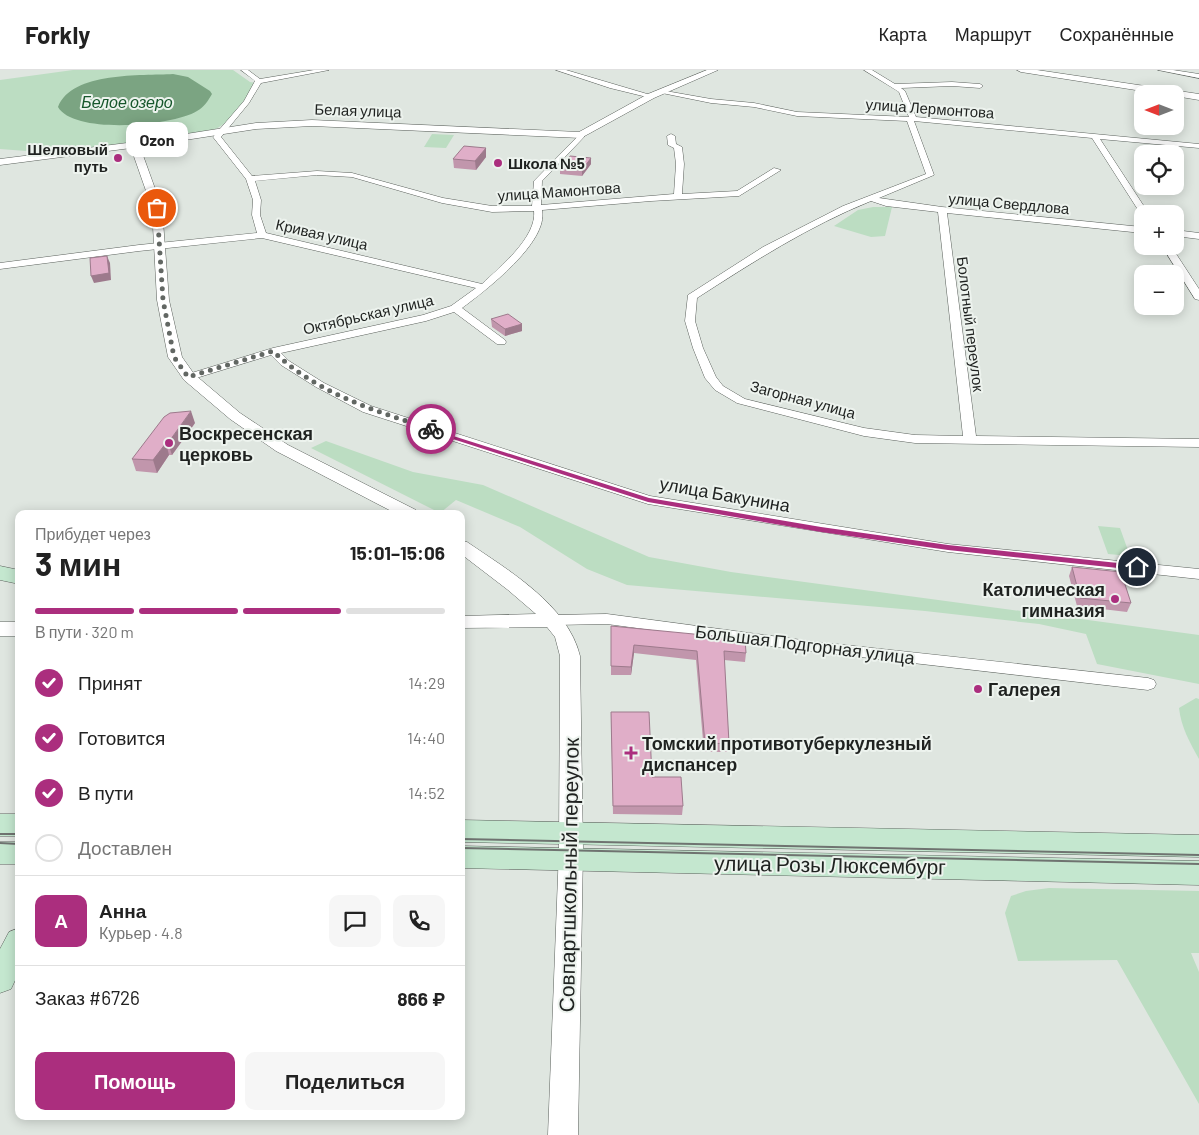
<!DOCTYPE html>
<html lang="ru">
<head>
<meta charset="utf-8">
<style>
	body { margin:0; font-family:Barlow,sans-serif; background:#f6f6f6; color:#222; height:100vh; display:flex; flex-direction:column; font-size:19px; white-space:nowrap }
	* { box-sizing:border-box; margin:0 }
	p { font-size:16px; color:#767676 }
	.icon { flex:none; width:28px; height:28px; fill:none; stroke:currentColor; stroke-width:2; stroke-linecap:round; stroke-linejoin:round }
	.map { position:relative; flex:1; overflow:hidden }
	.details { position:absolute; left:15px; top:440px; width:450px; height:610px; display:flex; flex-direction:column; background:#fff; border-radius:10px; box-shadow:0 2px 12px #0003 }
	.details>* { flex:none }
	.needle { width:32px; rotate:270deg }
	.fabs { position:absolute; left:1134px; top:15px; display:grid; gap:10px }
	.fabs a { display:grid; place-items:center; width:50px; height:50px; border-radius:10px; background:#fff; box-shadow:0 2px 12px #0003; font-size:25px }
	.pin { position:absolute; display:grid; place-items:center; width:42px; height:42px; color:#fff; margin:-21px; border:2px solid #fff; border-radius:50%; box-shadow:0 1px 5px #0007 }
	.courier { position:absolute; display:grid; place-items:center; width:50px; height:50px; margin:-25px; border:4px solid #ab2e7e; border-radius:50%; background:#fff; color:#222; box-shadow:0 1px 6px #0007 }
	.bubble { position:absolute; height:35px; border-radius:10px; background:#fff; box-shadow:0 2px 12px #0003; font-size:16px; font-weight:700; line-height:35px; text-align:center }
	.summary em { font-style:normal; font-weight:700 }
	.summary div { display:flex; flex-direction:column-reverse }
	.summary { display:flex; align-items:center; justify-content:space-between; height:85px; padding:0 20px }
	h1 { font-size:32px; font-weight:700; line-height:38px }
	.bar { display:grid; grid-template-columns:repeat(4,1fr); gap:8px 5px; align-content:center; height:60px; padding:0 20px }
	.bar i { height:6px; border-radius:4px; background:#e0e0e0 }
	.bar .on { background:#ab2e7e }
	.bar p { grid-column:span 4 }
	.line { display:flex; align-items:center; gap:12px; padding:0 20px; border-top:1px solid #e0e0e0 }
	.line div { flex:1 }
	.round { display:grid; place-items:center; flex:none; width:52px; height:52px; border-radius:10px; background:#f6f6f6 }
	ol { padding:0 20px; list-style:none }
	li { display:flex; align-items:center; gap:15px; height:55px }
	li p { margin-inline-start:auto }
	li .icon { padding:5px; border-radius:50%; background:#ab2e7e; color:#fff; stroke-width:4 }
	li:last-child { color:#767676 }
	li i { width:28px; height:28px; border:2px solid #e0e0e0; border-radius:50% }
	.cta { display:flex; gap:10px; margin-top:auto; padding:10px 20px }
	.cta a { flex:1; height:58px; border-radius:10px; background:#ab2e7e; color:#fff; font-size:20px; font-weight:700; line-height:58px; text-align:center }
	.cta a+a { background:#f6f6f6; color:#222 }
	header { display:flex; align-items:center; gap:30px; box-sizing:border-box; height:70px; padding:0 25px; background:#fff; border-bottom:1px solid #e0e0e0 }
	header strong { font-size:24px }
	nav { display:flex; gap:28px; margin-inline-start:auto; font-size:18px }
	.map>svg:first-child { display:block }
	.green { fill:#bcddc2 }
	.water { fill:#7ba482 }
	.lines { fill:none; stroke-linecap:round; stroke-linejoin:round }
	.minor-casing { stroke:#5b615c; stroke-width:1 }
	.tertiary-casing { stroke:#5b615c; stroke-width:1 }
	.secondary-casing { stroke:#5b615c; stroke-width:1 }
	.minor { fill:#fff; fill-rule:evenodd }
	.tertiary { fill:#fff; fill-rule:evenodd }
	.secondary { fill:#c4e7cf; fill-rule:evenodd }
	.tram { stroke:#6f7370; stroke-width:2 }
	.wall { fill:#c196ac }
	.shaded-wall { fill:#9d7a8c }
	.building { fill:#e0aec8; stroke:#9d7a8c }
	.route { fill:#ab2e7e }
	.done { stroke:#626763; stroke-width:5; stroke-dasharray:0 9 }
	.poi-dot { fill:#ab2e7e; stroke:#edf3ee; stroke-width:2 }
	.labels { text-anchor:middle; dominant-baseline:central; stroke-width:4; stroke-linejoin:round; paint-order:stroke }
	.far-street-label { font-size:15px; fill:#1f2220; stroke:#edf3ee }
	.far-poi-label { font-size:15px; font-weight:bold; fill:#1f2220; stroke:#edf3ee; text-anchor:end }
	.far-water-label { font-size:16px; font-style:italic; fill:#17572c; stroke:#edf3ee }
	.poi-label { font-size:18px; font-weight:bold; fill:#1f2220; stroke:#edf3ee; text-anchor:start }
	.street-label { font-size:18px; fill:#1f2220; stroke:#edf3ee }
	.near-street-label { font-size:21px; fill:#1f2220; stroke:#edf3ee }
</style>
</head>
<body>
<header>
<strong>Forkly</strong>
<nav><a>Карта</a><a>Маршрут</a><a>Сохранённые</a></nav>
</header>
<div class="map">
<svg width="1199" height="1065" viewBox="0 0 1199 1065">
	<rect width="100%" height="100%" fill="#dfe6e0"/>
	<g class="green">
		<path d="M73,0H233L250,12L255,13C247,32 230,54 211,61L68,81L39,82L0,79V10Z"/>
		<path d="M432,64L454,65L446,78L424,77Z"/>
		<path d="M873,137H892L885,166L871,167L834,156L858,140Z"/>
		<path d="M326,371L413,402L483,415L649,487L731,502L1199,565V614L1097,594L1086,564L1039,554L925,541L627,515L587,499L520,457L456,430L440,443L311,378Z"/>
		<path d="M1098,456L1120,458L1130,486L1108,484Z"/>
		<path d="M1196,628L1199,629V689C1190,673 1181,657 1179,638Z"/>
		<path d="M1049,818L1199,821V883H1191L1199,902V1034L1117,890L1018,891L1005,843L1011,826L1026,821Z"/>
	</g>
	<path class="water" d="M173,4L188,7L210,21L212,24C208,31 204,37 197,41C173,56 74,65 58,37C72,1 142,6 173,4Z"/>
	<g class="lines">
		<defs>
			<g id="minor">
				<path d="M241,0H248L260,9L314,0H329L261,13L249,33L221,67L252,106L317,101L352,103L443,128L492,136H532L534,111L581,63H584V67L542,111L541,135L674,124L676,94L674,78L668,75L667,66L671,64L675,66L676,74L682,77L684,94L682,124L737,121L774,98L781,100L739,126L651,131L542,140C549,172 485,221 462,238L505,270L506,272L505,274H497L454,242L426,251L281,283L289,291L324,313L371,336L650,426L948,474L1199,499V509L948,482L648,434L363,342L316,317L281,295L271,285L193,309H185L183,307L185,305L273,278L423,245L451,236L476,218L262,168L139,181L0,199V193L139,175L257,163L252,145L253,130L246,109L213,67L244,31L255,11ZM317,105L352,107L442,133L492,142L534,141C537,167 500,197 482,214L266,163L260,145L261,130L255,111Z"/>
				<path d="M556,0H566L654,26L651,28L610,18Z"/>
				<path d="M864,0H872L895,14L952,12L980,14L983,16L980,18L952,16L901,18L905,21L916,47L1199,74V78L1100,69L1149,144H1142V146L1092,68L914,51L934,105L879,128L942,137L1142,157V163L947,143L976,366L1199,369V377L915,373L864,366L737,333L715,320L705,308L693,278L685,251L688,225L763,177L843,136L926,104L907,51L797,46L754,37L711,33L657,22L660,20L711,29L754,33L797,42L909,47L899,22ZM871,131L886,136L938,142L963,366L915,365L864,358L745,329L723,316L716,307L703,278L695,251L697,228C753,192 809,156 871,131Z"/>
				<path d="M1158,0H1173L1199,4V8Z"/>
				<path d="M1175,160L1199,163V169L1175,166Z"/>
				<path d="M1162,176H1171L1199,219V230L1195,229Z"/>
				<path d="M607,544L817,572L1148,608L1154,610L1156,614L1154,618L1148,620L817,582L607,554L553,555L548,554L545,550L548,546L553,545Z"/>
			</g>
			<g id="tertiary">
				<path d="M707,0H718L654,28L581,68L312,56L256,59L140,77L162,138L169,230L182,287L194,304L240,343L288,375L416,440L418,444H397L276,381L230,349L184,310L168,287L157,230L152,138L131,78L0,95V89L135,72L256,53L312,50L579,62L648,24Z"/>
				<path d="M1017,0H1037L1199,24V30L1175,26V24H1161L1021,2Z"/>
				<path d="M461,471L467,472C508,500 568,535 580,586L583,780L578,1065H548L559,780L560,586L555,567L547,557L461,558V546L536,544L508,520L461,484Z"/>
				<rect x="0" y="552" width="19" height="14"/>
			</g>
			<g id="secondary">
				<path d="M0,496L19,500V514L0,510Z"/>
				<rect x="0" y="744" width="19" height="22"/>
				<path d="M461,750L1199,765V787L461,772Z"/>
				<rect x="0" y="772" width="19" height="22"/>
				<path d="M461,776L1199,791V815L461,798Z"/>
				<path d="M19,858V902L11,919L0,923V879L9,862Z"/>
			</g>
		</defs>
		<use href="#minor" class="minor-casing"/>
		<use href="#tertiary" class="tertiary-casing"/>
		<use href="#secondary" class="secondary-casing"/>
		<use href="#minor" class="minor"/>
		<use href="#tertiary" class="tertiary"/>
		<use href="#secondary" class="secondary"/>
		<g class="tram">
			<path d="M0,764H19"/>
			<path d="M461,769L1199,785"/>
			<path d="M0,773L19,774"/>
			<path d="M461,778L1199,794"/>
		</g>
	</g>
	<g class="wall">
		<path d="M486,78V87L476,100L454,98L453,89Z"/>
		<path d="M591,88V94L582,106L560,104V98Z"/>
		<path d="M491,249L522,254V261L505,266L492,257Z"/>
		<path d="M195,353L172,385H169L157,403L136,401L132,389Z"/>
		<path d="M1072,497L1131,533L1127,542L1077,536L1069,506Z"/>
		<path d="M611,556L746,583L745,592L724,590L729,673L728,682H704L696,590L634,583L631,605H611Z"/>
		<path d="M611,642L652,707L683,736L682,745L613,744Z"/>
	</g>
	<g class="shaded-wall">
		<path d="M486,78V87L476,100L475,91Z"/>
		<path d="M591,88V94L582,106V100Z"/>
		<path d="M107,186L110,193L111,210L94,213L91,206Z"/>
		<path d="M522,254V261L505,266V259Z"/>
		<path d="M191,341L195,353L172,385L168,373Z"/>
		<path d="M166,373L169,385L157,403L153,390Z"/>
		<path d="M634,575V583L631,605V597Z"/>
	</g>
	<g class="building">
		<path d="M464,76L486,78L475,91L453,89Z"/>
		<path d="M570,86L591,88L582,100L560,98Z"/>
		<path d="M107,186L109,203L91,206L90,188Z"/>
		<path d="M508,244L522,254L505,259L491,249Z"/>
		<path d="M191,341L168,373H166L153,390L132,389L164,347L170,343Z"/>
		<path d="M1072,497L1121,502L1131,533L1080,528Z"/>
		<path d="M611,556L745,569L746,583L724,581L729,673L705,674L697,581L634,575L631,597L611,596Z"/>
		<path d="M611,642H649L652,707H681L683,736H613Z"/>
	</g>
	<path class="route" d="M428,358L649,428L821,457L948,475L1137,495L1141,497L1137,500L948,480L821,462L648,432L428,361Z"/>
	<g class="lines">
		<path class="done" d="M157,138L163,230L174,287L188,307L273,281C316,323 375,341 431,359"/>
	</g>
	<g class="poi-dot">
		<circle cx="118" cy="88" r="5"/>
		<circle cx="498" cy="93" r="5"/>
		<circle cx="169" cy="373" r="5"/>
		<circle cx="1115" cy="529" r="5"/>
		<circle cx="978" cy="619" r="5"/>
		<path d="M628.5 675.5h5v5h5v5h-5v5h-5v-5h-5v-5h5z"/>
	</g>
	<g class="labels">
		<g class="far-street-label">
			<text transform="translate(930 38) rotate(4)">улица Лермонтова</text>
			<text transform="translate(358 40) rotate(2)">Белая улица</text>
			<text transform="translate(559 121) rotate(-4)">улица Мамонтова</text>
			<text transform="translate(1009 133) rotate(5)">улица Свердлова</text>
			<text transform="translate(322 164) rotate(13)">Кривая улица</text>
			<text transform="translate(368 244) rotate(-13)">Октябрьская улица</text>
			<text transform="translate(971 254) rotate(83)">Болотный переулок</text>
			<text transform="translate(803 329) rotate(15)">Загорная улица</text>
		</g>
		<g class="far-poi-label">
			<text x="108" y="79">Шелковый<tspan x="108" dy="17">путь</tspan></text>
			<text x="508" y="93" text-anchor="start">Школа №5</text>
		</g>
		<g class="far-water-label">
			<text x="127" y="31">Белое озеро</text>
		</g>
		<g class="poi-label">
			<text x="179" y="363">Воскресенская<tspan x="179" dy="21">церковь</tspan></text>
			<text x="1105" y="519" text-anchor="end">Католическая<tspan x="1105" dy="21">гимназия</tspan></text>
			<text x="988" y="619">Галерея</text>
			<text x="642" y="673">Томский противотуберкулезный<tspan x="642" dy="21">диспансер</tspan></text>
		</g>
		<g class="street-label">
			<text transform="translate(725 424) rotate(10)">улица Бакунина</text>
			<text transform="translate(805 574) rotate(7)">Большая Подгорная улица</text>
		</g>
		<g class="near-street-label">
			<text transform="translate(830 794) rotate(1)">улица Розы Люксембург</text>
			<text transform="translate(568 805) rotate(-89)">Совпартшкольный переулок</text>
		</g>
	</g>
</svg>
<div class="fabs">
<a><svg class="needle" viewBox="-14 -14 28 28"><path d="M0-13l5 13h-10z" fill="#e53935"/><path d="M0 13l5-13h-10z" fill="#767676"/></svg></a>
<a><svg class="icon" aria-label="locate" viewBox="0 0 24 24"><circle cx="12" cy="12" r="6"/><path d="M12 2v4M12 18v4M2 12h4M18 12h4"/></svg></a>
<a>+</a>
<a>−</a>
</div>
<div class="pin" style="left:157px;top:138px;background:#ea580c"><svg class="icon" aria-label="bag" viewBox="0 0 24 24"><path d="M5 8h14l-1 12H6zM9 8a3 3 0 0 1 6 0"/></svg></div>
<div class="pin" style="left:1137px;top:497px;background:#1f2937"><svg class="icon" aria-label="home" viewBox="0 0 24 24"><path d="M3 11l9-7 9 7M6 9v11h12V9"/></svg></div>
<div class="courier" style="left:431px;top:359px"><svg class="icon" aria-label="bike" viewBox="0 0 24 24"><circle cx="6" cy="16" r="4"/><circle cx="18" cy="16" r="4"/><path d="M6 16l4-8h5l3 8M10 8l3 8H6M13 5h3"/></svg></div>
<div class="bubble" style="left:126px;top:52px;width:62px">Ozon</div>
<section class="details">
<div class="summary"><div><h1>3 мин</h1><p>Прибудет через</p></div><em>15:01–15:06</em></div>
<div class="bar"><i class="on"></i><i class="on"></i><i class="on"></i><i></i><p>В пути · 320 m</p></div>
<ol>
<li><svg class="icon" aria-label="check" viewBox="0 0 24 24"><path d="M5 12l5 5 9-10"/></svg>Принят<p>14:29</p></li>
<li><svg class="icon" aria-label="check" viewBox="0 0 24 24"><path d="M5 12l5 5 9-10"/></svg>Готовится<p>14:40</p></li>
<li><svg class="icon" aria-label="check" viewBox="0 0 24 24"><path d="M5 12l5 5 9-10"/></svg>В пути<p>14:52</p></li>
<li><i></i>Доставлен</li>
</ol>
<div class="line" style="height:90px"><b class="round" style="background:#ab2e7e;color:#fff">А</b><div><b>Анна</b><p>Курьер · 4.8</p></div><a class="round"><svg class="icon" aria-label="chat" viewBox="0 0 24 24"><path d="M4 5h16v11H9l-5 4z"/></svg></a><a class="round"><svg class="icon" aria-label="phone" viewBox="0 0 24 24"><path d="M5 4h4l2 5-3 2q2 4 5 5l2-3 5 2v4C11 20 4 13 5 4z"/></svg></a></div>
<div class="line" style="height:65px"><div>Заказ #6726</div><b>866 ₽</b></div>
<div class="cta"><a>Помощь</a><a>Поделиться</a></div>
</section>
</div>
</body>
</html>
